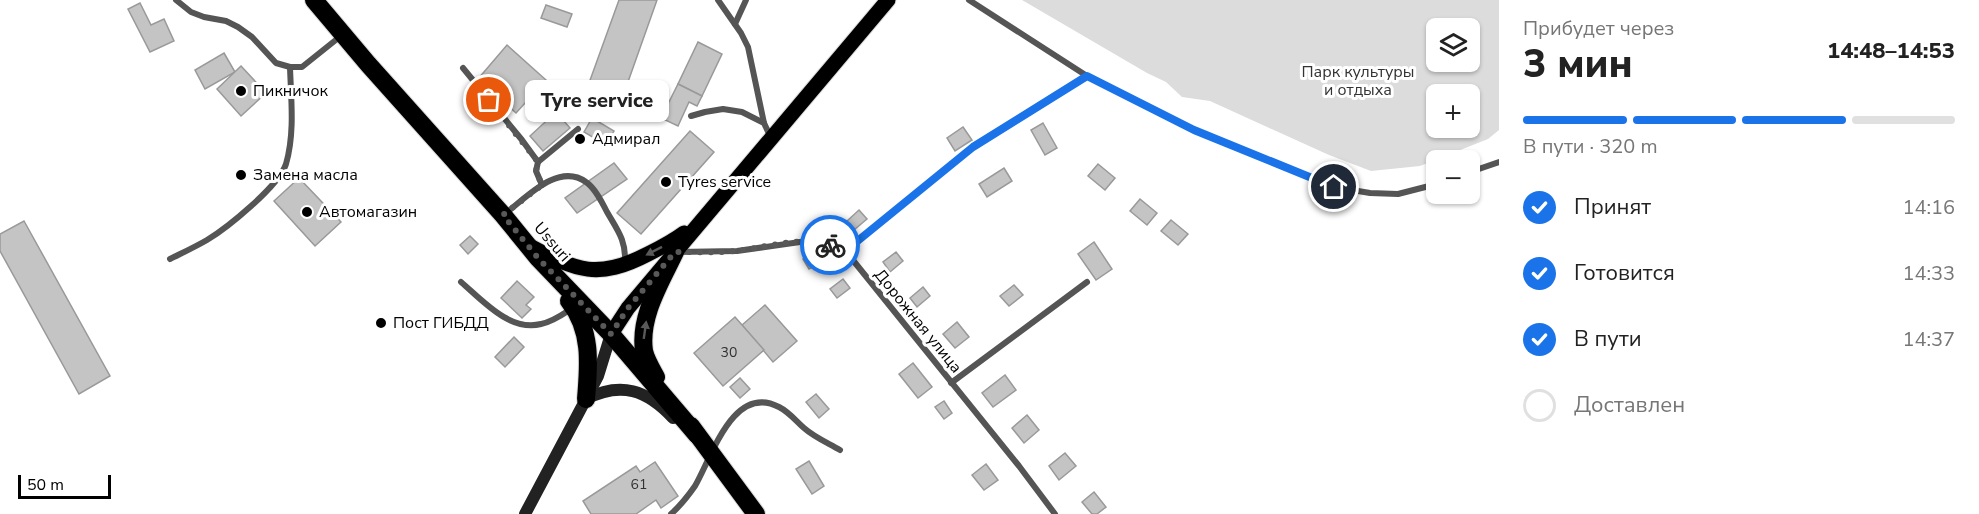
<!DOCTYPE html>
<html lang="ru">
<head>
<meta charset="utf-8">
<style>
	body { margin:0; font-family:"Nunito Sans",sans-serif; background:#f2f2f2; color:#222; height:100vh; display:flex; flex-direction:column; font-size:22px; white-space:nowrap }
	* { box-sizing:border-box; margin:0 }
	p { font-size:20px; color:#767676 }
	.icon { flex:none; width:33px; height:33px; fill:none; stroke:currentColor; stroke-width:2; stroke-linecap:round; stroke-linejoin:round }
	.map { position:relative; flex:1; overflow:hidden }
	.details { display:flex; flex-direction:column; background:#fff; width:480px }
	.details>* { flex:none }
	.buttons { position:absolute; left:1426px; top:18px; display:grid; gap:12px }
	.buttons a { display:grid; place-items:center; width:54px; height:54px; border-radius:9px; background:#fff; box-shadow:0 2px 4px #0004; font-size:30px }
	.scale { position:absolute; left:18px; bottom:15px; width:93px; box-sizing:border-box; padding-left:6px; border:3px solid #000; border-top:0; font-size:16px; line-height:21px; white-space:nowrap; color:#000; -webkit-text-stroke:4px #fff; paint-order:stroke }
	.pin { position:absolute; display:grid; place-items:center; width:51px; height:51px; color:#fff; margin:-26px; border:3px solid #fff; border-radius:50%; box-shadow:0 2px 6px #0007 }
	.courier { position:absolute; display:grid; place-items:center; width:60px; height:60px; margin:-30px; border:4px solid #1a73e8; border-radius:50%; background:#fff; color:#222; box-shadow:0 2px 8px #0007 }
	.bubble { position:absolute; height:42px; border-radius:9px; background:#fff; box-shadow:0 2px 4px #0004; font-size:20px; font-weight:800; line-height:42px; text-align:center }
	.headline em { font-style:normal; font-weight:800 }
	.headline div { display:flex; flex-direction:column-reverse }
	.headline { display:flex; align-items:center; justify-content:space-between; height:102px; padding:0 24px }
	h1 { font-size:39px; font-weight:800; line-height:45px }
	.bar { display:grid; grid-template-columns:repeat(4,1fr); gap:9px 6px; align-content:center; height:72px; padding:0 24px }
	.bar i { height:8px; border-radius:4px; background:#e0e0e0 }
	.bar .current { background:#1a73e8 }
	.bar p { grid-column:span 4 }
	ol { padding:0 24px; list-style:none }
	li { display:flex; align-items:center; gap:18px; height:66px }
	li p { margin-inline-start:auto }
	li .icon { padding:6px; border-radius:50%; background:#1a73e8; color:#fff; stroke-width:4 }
	li:last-child { color:#767676 }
	li i { width:33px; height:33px; border:3px solid #e0e0e0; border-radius:50% }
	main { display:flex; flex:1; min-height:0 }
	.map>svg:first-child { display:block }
	.green { fill:#dcdcdc; fill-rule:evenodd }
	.building { fill:#c4c4c4; stroke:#999; stroke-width:1.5 }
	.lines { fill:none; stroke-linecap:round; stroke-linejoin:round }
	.primary-casing { stroke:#dbdbdb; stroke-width:17 }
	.highway-casing { stroke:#dbdbdb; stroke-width:20 }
	.lane { stroke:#555; stroke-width:6 }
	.secondary { stroke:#222; stroke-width:12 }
	.primary { stroke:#000; stroke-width:15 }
	.highway { stroke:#000; stroke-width:18 }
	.oneway { fill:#595959 }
	.done { stroke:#595959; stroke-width:6; stroke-dasharray:0 10.8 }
	.route { stroke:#1a73e8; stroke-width:8 }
	.poi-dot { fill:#000; stroke:#fff; stroke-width:2 }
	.labels { text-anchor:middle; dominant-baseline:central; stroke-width:6; stroke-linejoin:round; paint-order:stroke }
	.number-label { font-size:14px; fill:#313131 }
	.park-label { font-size:16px; fill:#333; stroke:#fff }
	.poi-label { font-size:16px; fill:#000; stroke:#fff; text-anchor:start }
	.street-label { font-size:16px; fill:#000; stroke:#fff }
</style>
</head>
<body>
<main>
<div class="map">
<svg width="1499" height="514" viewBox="0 0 1499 514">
	<rect width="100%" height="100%" fill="#fff"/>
	<path class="green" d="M1022,0H1499V130L1488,139L1420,166L1371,171L1329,155L1210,101L1182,97L1166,82L1147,73ZM1437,28H1470V62H1437ZM1437,94H1470V128H1437Z"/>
	<g class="building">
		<path d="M619,0H657L623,96L589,83Z"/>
		<path d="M140,3L151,25L164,19L174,41L150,52L128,9Z"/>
		<path d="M546,5L572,14L567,27L541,18Z"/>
		<path d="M698,42L722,54L702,96L678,84Z"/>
		<path d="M507,45L546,80L516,113L478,79Z"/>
		<path d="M224,53L235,72L205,89L195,70Z"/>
		<path d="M241,66L266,93L241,116L217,89Z"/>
		<path d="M678,84L702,96L697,106L689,102L678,126L661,118Z"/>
		<path d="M556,112L570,128L543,151L530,136Z"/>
		<path d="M592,118L614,131L606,145L584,132Z"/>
		<path d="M1043,123L1057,148L1045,155L1031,130Z"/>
		<path d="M963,127L972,140L955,151L947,138Z"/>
		<path d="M690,131L714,152L641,234L617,213Z"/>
		<path d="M614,163L627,179L577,213L565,198Z"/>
		<path d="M1098,164L1115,178L1105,190L1088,176Z"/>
		<path d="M1004,168L1012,181L987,197L979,184Z"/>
		<path d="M299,178L341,222L315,246L274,201Z"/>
		<path d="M1140,199L1157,213L1147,225L1130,211Z"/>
		<path d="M859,210L867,219L854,230L847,221Z"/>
		<path d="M1171,220L1188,234L1178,245L1161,231Z"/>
		<path d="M24,221L110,376L79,394L0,251V234Z"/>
		<path d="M470,236L478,244L468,254L460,245Z"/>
		<path d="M1094,242L1112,269L1096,280L1078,254Z"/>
		<path d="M896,252L903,261L890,272L883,262Z"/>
		<path d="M814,253L820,263L809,269L803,259Z"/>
		<path d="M843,279L850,288L837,298L830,289Z"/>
		<path d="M517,281L534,297L526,305L531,309L522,318L501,298Z"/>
		<path d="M1014,285L1023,295L1009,306L1000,296Z"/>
		<path d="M923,287L930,296L917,307L910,298Z"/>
		<path d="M765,305L797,341L773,362L742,325Z"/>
		<path d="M735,317L764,350L723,386L694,353Z"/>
		<path d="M957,322L969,337L955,348L943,334Z"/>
		<path d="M514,337L524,347L505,367L495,357Z"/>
		<path d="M913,363L932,387L918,398L899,374Z"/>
		<path d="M1005,375L1016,390L993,407L982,393Z"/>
		<path d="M740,378L750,389L740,398L730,387Z"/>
		<path d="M816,394L829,409L819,418L806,402Z"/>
		<path d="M944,401L952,413L944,419L935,407Z"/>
		<path d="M1027,415L1039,430L1024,443L1012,428Z"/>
		<path d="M1065,453L1076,466L1059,480L1049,466Z"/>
		<path d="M809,461L824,486L812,494L796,469Z"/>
		<path d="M655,462L678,496L661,508L656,500L636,514H591L583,501L636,466L640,472Z"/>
		<path d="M986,464L998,480L984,490L972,475Z"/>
		<path d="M1094,492L1106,507L1097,514H1092L1082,502Z"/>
	</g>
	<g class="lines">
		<defs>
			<g id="primary">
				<path d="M530,246C577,271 598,280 648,254C660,248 672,242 684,233"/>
				<path d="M611,334L628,308L888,0"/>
			</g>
			<g id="highway">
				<path d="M314,0L368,64L503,215L538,258L611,334L697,435"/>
				<path d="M569,301C592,330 589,364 586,399"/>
				<path d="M656,377C651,368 646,360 644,351C639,316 661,282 675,252"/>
				<path d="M691,426L756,514"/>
			</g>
		</defs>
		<use href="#primary" class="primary-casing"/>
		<use href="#highway" class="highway-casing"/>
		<g class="lane">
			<path d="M176,0L191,12L204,17L226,21L238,27L252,37L276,63L290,67H302L342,35"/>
			<path d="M718,0L741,33L748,47L764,123"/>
			<path d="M969,0L1087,76L1194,130L1334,187L1370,193L1398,194L1437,184"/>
			<path d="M735,24L746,0"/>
			<path d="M463,68L522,140L538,162L536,171L542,185"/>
			<path d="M691,116L705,112L723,109L742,112L764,123L770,136"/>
			<path d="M538,162L578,129"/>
			<path d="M1470,172L1499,162"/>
			<path d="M506,213C526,198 558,162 586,182C595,188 602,202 607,212C618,231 626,240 625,263"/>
			<path d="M678,252L737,251L800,242L820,241L836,247L852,259L1019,466L1055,514"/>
			<path d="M844,252L973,147L1087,76"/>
			<path d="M170,259C182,253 195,247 207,240C227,228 279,186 286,164C295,133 291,99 290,67"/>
			<path d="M461,282C483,301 510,332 541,324C552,322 562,315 571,309"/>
			<path d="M951,383L1087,282"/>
			<path d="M671,514C680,506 688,496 695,486C712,457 733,383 779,407C789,412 796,421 804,428C814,437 828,443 840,450"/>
		</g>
		<g class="secondary">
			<path d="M586,399C621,381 647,390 673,418"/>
			<path d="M525,514L586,399L598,376L611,334"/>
		</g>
		<use href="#primary" class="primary"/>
		<use href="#highway" class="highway"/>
	</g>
	<defs><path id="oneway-solid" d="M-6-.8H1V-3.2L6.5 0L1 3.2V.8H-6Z" transform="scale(1.5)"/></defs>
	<g class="oneway">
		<use href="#oneway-solid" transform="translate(654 251) rotate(153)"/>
		<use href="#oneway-solid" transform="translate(645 330) rotate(-82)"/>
	</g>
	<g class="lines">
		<path class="done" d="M489,100L538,162L536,171L542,185L503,215L538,258L611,334L628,308L675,252C695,252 716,253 736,251C764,248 803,235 830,245"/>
		<path class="route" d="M830,245L844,252L973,147L1087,76L1194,130L1334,187"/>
	</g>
	<g class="poi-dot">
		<circle cx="241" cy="91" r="6"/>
		<circle cx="580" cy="139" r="6"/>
		<circle cx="241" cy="175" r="6"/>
		<circle cx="666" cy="182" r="6"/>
		<circle cx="307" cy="212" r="6"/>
		<circle cx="381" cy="323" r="6"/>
	</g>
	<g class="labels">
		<g class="number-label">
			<text x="729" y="352">30</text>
			<text x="639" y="484">61</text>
		</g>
		<g class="park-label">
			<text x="1358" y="72">Парк культуры<tspan x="1358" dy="18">и отдыха</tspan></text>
		</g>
		<g class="poi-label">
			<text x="253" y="91">Пикничок</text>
			<text x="592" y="139">Адмирал</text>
			<text x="253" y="175">Замена масла</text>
			<text x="678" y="182">Tyres service</text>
			<text x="319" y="212">Автомагазин</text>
			<text x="393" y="323">Пост ГИБДД</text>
		</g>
		<g class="street-label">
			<text transform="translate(552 242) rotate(49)">Ussuri</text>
			<text transform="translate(918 321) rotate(51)">Дорожная улица</text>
		</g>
	</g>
</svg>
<div class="buttons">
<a><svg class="icon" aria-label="layers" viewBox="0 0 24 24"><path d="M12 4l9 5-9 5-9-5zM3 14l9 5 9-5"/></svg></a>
<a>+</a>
<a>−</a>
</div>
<div class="scale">50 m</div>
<div class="pin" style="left:489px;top:100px;background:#ea580c"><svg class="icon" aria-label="bag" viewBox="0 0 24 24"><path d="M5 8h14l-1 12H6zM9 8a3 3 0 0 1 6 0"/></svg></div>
<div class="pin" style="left:1334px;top:187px;background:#1f2937"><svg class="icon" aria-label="home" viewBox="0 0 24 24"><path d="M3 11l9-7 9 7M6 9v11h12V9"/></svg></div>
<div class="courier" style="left:830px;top:245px"><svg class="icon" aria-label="bike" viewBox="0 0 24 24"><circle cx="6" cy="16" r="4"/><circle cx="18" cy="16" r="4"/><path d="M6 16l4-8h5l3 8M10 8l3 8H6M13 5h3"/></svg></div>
<div class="bubble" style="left:525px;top:80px;width:144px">Tyre service</div>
</div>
<section class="details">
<div class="headline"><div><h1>3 мин</h1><p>Прибудет через</p></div><em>14:48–14:53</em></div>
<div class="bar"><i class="current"></i><i class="current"></i><i class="current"></i><i></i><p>В пути · 320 m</p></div>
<ol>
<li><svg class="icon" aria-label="check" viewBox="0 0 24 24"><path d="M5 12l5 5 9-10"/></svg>Принят<p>14:16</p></li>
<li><svg class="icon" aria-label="check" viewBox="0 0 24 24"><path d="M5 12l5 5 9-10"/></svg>Готовится<p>14:33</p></li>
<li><svg class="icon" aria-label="check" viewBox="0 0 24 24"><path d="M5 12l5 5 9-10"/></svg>В пути<p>14:37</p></li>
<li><i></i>Доставлен</li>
</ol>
</section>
</main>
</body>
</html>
